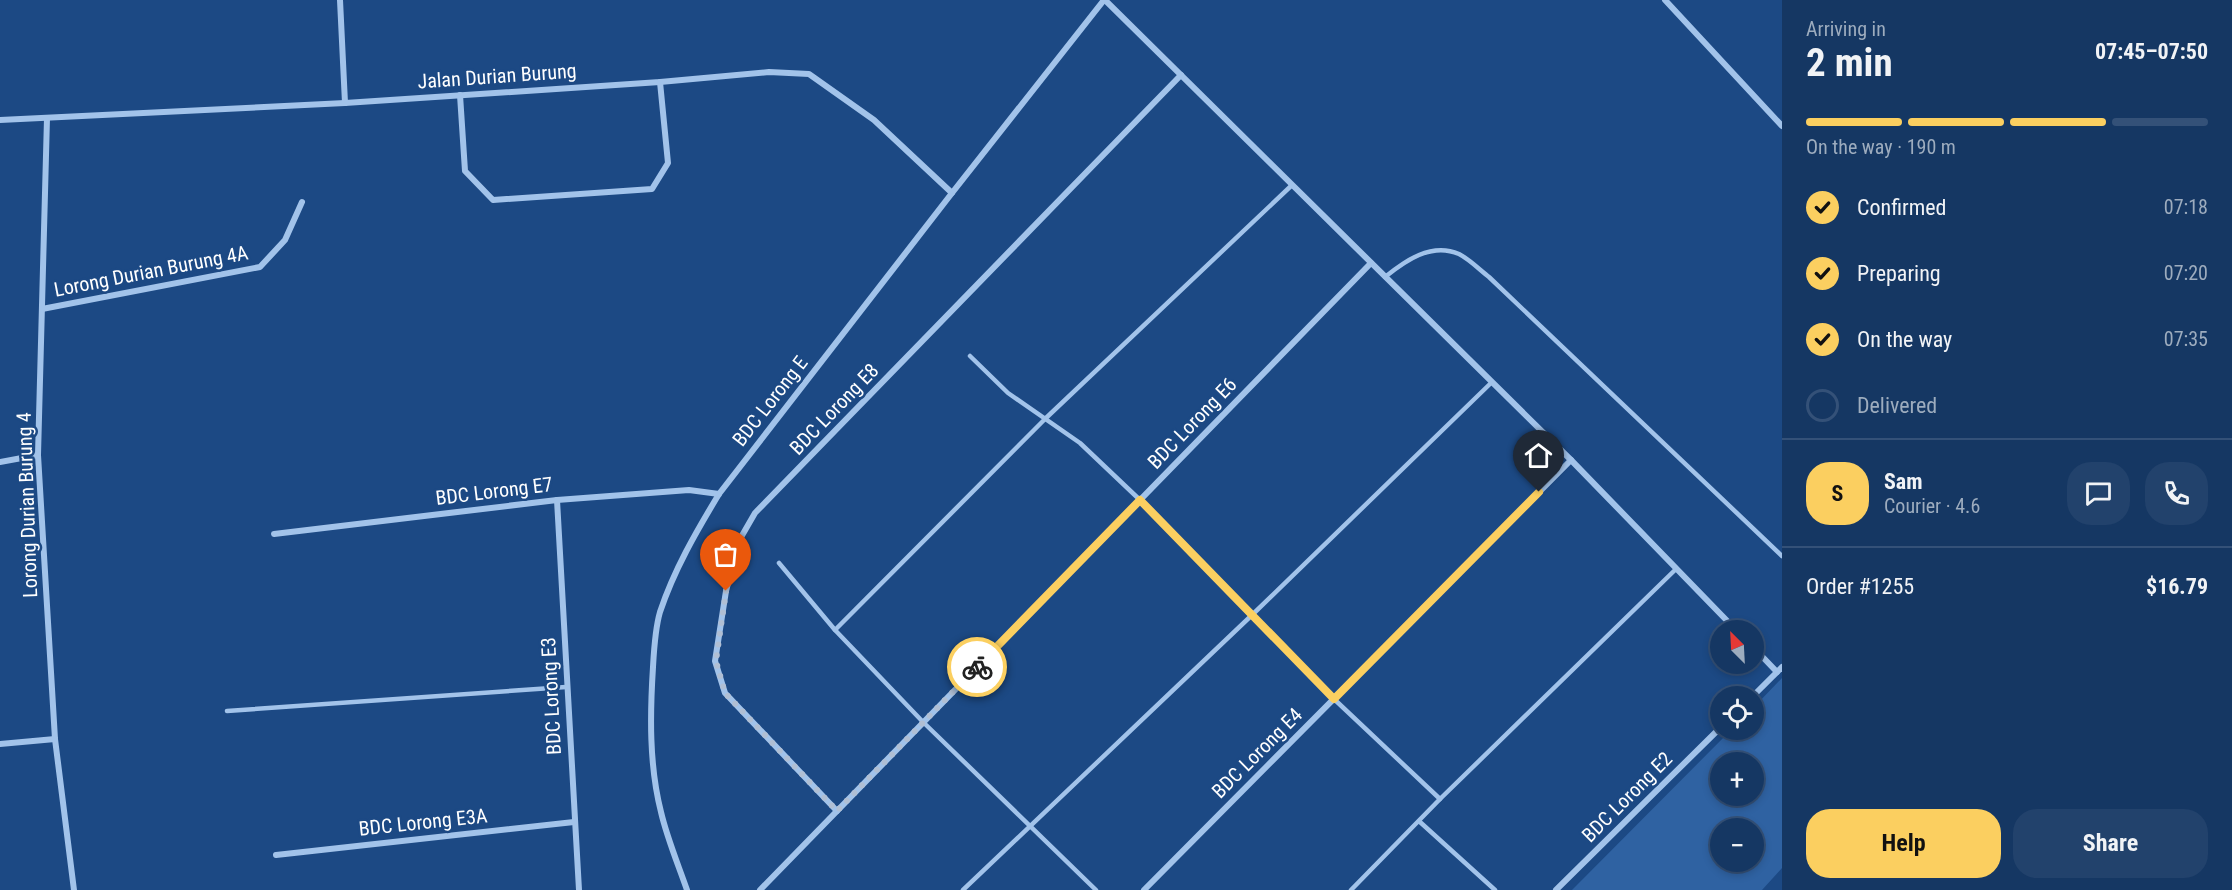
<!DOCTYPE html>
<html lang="en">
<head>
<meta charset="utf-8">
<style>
	body { margin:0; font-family:"Roboto Condensed",sans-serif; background:#22426c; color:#f1f3f6; height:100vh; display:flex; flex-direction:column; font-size:22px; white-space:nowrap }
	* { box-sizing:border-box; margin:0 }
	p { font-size:20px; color:#9dacbe }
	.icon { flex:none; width:33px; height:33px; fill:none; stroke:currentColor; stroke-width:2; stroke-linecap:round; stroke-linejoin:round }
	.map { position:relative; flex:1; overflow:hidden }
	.sheet { display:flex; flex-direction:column; background:#153763; width:450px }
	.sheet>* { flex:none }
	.needle { width:39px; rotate:336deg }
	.tools { position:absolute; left:1710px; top:620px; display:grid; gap:12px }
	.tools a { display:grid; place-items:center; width:54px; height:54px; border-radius:50%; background:#153763; box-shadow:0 3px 9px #0003,0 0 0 2px #345178; font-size:30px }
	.pin { position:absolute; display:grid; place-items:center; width:51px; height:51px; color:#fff; margin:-62px -26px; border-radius:50% 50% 50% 0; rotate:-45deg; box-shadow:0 0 6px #0007 }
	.pin .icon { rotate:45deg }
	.courier { position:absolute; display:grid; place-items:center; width:60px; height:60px; margin:-30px; border:4px solid #fbcf60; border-radius:50%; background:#fff; color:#222; box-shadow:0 2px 8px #0007 }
	.summary em { font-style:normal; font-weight:700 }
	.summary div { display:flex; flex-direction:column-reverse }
	.summary { display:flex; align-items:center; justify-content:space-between; height:102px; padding:0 24px }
	h1 { font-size:39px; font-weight:700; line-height:45px }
	.bar { display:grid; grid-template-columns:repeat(4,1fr); gap:9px 6px; align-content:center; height:72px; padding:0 24px }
	.bar i { height:8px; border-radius:4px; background:#345178 }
	.bar .current { background:#fbcf60 }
	.bar p { grid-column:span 4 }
	.line { display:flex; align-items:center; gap:15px; padding:0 24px; border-top:2px solid #345178 }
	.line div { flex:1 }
	.round { display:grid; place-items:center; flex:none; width:63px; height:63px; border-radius:24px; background:#22426c }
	ol { padding:0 24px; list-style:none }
	li { display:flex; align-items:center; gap:18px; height:66px }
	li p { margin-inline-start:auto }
	li .icon { padding:6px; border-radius:50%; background:#fbcf60; color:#111; stroke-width:4 }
	li:last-child { color:#9dacbe }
	li i { width:33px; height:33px; border:3px solid #345178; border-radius:50% }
	.cta { display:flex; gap:12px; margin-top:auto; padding:12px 24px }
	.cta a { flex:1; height:69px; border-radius:24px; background:#fbcf60; color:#111; font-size:24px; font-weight:700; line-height:69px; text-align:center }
	.cta a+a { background:#22426c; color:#f1f3f6 }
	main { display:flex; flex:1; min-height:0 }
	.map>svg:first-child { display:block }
	.green { fill:#2f62a2; fill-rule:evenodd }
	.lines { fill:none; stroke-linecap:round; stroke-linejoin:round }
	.lane { stroke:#a2c3ea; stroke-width:4.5 }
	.street { stroke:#a2c3ea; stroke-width:6 }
	.done { stroke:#b0bfd4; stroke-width:6; stroke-dasharray:0 10.8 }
	.route { stroke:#fbcf60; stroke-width:8 }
	.labels { text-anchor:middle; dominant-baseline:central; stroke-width:5; stroke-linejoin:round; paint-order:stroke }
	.street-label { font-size:20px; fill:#fff; stroke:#1c4984 }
</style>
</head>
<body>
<main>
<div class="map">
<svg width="1782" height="890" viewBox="0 0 1782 890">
	<rect width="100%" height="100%" fill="#1c4984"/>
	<path class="green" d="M1782,678V868L1762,890H1572L1732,729H1754V707ZM1720,762H1754V795H1720ZM1720,828H1754V861H1720Z"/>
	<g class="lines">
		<g class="lane">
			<path d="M1385,277C1405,261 1431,242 1459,254C1469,259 1480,270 1489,277L1782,556"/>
			<path d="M970,356L1008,393L1080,443L1140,500L1334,699L1440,799"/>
			<path d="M779,563L835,630L923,722L1096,890"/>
			<path d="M835,630L1046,418L1291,186"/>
			<path d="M227,711L566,687"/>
			<path d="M1420,822L1495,890"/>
			<path d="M963,890L1252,615L1492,382"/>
			<path d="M1351,890L1440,799L1676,569"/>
		</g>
		<g class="street">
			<path d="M340,0L345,103"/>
			<path d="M1105,0L1571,460L1736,630"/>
			<path d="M1665,0L1782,126"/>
			<path d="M460,95L465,171L493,200L652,189L668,163L660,82"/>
			<path d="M47,118L38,455L55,739L74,890"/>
			<path d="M0,120L345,103L660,82L769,72L809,74L874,120L952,193"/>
			<path d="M42,309L260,267L285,240L302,202"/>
			<path d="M0,462L38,455"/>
			<path d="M557,500L579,890"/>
			<path d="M274,534L557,500L689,490L719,494"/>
			<path d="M1754,648L1777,672"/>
			<path d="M1753,696L1782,667"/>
			<path d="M0,744L55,739"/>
			<path d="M837,811L725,693L715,661L726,591L740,539L755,513L1181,75"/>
			<path d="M276,855L574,822"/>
			<path d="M687,890C678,864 667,838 661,812C649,765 650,714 653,667C654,649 655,629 660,612C674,570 696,532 719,494L952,193L1104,0"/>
			<path d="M760,890L1371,263"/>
			<path d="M1144,890L1571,460"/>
			<path d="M1556,890L1720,728"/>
		</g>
	</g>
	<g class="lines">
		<path class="done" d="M726,591L716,661L725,693L837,811L977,667"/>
		<path class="route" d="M977,667L1140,500L1334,699L1539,492"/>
	</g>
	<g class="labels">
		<g class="street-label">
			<text transform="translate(497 76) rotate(-4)">Jalan Durian Burung</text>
			<text transform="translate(151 271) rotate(-11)">Lorong Durian Burung 4A</text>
			<text transform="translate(770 401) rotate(-52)">BDC Lorong E</text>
			<text transform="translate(834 409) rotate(-46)">BDC Lorong E8</text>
			<text transform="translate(1192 423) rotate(-46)">BDC Lorong E6</text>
			<text transform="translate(494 491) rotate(-7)">BDC Lorong E7</text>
			<text transform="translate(27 505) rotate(-92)">Lorong Durian Burung 4</text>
			<text transform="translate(551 696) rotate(-93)">BDC Lorong E3</text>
			<text transform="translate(1257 753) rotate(-45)">BDC Lorong E4</text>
			<text transform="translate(1627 797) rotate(-45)">BDC Lorong E2</text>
			<text transform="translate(423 822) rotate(-6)">BDC Lorong E3A</text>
		</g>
	</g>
</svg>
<div class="tools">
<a><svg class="needle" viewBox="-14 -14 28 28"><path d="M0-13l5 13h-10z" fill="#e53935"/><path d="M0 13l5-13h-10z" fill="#9dacbe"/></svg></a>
<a><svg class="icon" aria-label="locate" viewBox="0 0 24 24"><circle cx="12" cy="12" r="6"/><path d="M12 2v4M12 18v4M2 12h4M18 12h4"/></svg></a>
<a>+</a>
<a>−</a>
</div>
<div class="pin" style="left:726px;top:591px;background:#ea580c"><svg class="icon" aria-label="bag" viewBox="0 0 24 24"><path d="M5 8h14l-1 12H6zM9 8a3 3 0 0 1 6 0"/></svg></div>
<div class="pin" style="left:1539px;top:492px;background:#1f2937"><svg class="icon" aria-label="home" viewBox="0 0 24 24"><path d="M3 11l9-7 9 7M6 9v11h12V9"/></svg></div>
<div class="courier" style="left:977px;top:667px"><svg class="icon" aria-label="bike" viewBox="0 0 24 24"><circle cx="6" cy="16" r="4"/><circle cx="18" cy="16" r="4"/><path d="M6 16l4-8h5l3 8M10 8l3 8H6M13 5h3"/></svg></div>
</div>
<section class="sheet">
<div class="summary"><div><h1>2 min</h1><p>Arriving in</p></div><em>07:45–07:50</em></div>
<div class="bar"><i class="current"></i><i class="current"></i><i class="current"></i><i></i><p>On the way · 190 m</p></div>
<ol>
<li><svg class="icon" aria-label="check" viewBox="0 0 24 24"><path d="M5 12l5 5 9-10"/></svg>Confirmed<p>07:18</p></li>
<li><svg class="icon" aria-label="check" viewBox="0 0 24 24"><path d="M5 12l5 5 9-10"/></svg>Preparing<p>07:20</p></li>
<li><svg class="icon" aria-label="check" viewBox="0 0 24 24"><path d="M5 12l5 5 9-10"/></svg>On the way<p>07:35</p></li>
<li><i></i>Delivered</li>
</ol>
<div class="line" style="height:108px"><b class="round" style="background:#fbcf60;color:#111">S</b><div><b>Sam</b><p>Courier · 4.6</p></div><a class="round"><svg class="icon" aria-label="chat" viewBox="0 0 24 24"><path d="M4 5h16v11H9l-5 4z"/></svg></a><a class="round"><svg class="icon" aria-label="phone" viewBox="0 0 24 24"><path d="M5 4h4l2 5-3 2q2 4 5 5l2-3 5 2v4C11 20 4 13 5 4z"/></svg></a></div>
<div class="line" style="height:78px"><div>Order #1255</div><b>$16.79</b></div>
<div class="cta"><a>Help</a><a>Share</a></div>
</section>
</main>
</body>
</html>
